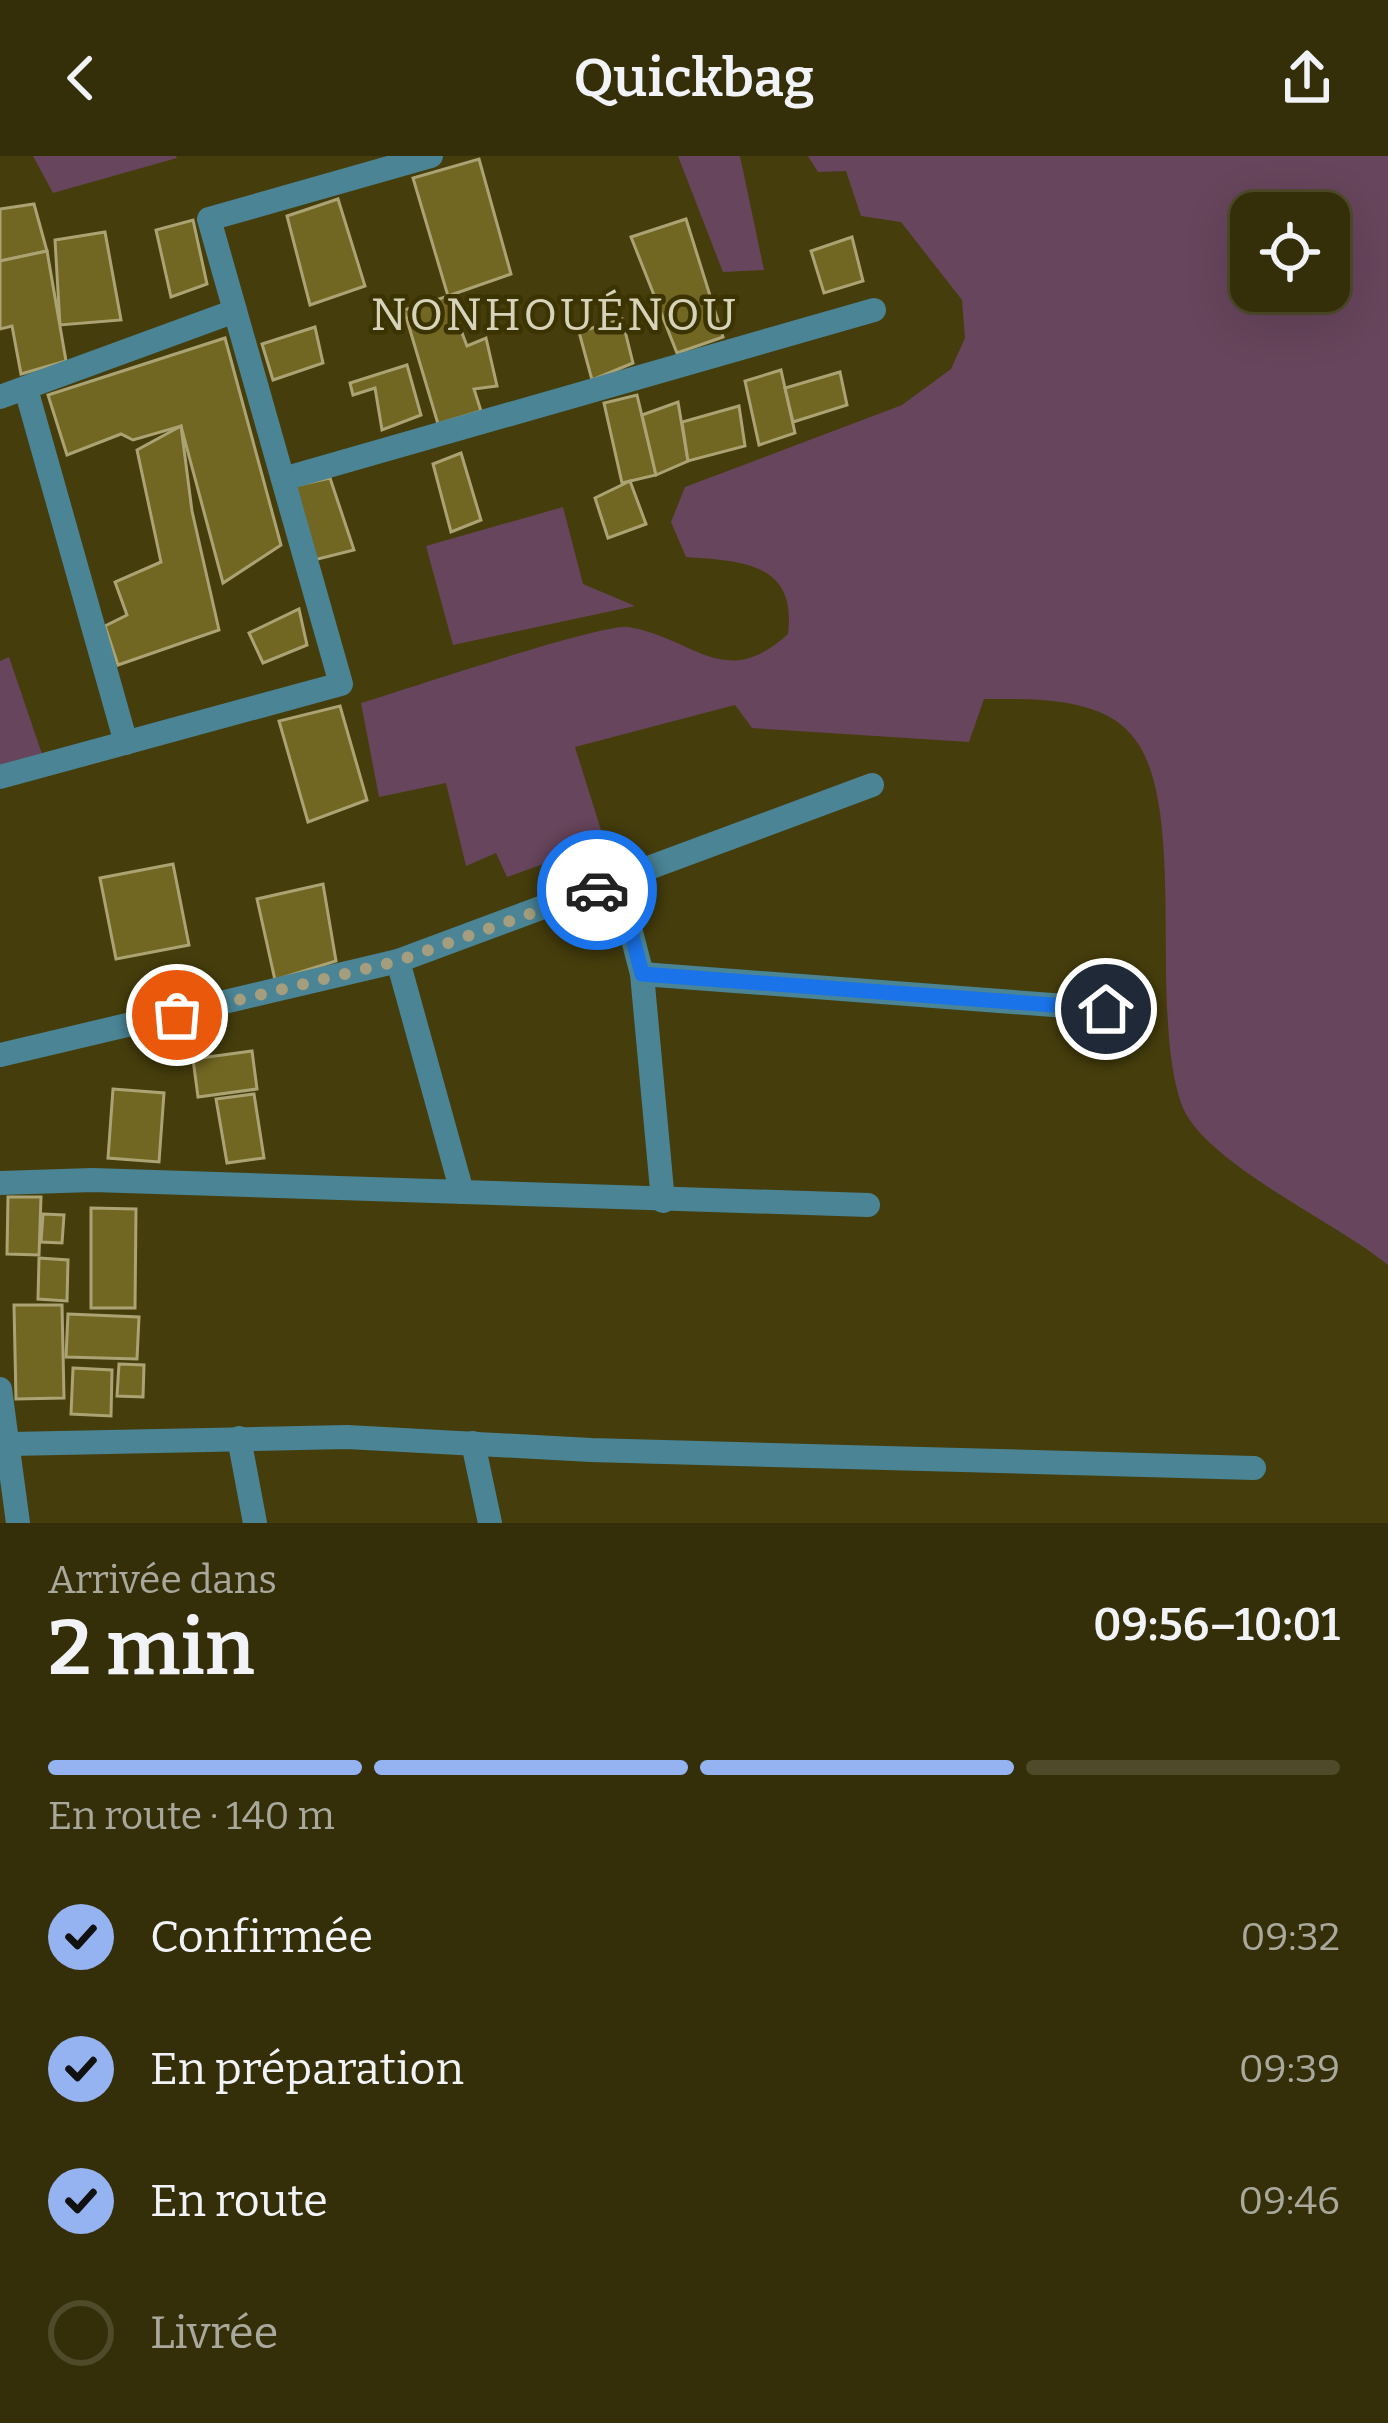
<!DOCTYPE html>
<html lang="fr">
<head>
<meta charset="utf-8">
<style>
	body { margin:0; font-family:Bitter,serif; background:#3c3612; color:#f1f3f6; height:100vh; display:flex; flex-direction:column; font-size:45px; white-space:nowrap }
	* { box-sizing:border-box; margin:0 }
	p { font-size:39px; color:#a9a89c }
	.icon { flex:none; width:66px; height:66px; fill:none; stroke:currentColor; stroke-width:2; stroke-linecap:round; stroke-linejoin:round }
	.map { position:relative; height:1367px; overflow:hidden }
	.sheet { display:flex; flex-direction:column; background:#342e09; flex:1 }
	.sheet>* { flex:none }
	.controls { position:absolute; left:1230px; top:36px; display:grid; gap:24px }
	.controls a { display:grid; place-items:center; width:120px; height:120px; border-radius:24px; background:#342e09; box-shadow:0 12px 48px #0002,0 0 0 3px #4e4a2a; font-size:60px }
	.pin { position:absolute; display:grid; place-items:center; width:102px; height:102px; color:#fff; margin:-51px; border:6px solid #fff; border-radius:50%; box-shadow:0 3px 12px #0007 }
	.courier { position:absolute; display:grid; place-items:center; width:120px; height:120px; margin:-60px; border:9px solid #1a73e8; border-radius:50%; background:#fff; color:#222; box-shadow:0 3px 15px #0007 }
	.head em { font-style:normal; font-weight:600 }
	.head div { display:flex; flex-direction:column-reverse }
	.head { display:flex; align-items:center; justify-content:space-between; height:204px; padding:0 48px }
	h1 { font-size:78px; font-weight:600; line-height:90px }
	.bar { display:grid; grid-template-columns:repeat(4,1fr); gap:18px 12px; align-content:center; height:144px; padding:0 48px }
	.bar i { height:15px; border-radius:9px; background:#4e4a2a }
	.bar .selected { background:#95b2f1 }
	.bar p { grid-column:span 4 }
	ol { padding:0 48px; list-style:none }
	li { display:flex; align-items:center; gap:36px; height:132px }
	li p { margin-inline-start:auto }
	li .icon { padding:12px; border-radius:50%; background:#95b2f1; color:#111; stroke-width:4 }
	li:last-child { color:#a9a89c }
	li i { width:66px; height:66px; border:6px solid #4e4a2a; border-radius:50% }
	header { display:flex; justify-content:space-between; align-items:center; height:156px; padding:0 48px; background:#342e09; font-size:54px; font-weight:600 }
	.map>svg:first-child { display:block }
	.green { fill:#67455c; fill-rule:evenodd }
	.building { fill:#726623; stroke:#aba373; stroke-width:3 }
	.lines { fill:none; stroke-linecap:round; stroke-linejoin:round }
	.minor { stroke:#4a8495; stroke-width:24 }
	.done { stroke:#a49e7e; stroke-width:12; stroke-dasharray:0 21.6 }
	.route { stroke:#1a73e8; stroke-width:15 }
	.labels { text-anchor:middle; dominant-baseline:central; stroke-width:9; stroke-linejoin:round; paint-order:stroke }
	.quarter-label { font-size:45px; letter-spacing:3px; fill:#d7d3bb; stroke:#3b3300 }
</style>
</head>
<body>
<header><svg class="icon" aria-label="back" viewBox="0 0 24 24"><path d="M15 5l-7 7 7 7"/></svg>Quickbag<svg class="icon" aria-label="share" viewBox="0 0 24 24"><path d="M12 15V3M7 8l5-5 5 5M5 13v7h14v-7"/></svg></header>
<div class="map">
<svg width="1388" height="1367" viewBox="0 0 1388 1367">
	<rect width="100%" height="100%" fill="#453d0c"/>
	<g class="green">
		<path d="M33,0H176L177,2L53,37Z"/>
		<path d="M678,0H740L764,114L723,116Z"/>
		<path d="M808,0H1388V1109C1337,1066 1201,1006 1181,947C1149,854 1187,659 1137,586C1106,539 1032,543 984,543L969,586L752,572L735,549L575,591L611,706L563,731L549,706L507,721L496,697L466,710L446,627L379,641L361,547C401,535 603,467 628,471C695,482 724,536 788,478C797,407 743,405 686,401L671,366L685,331L902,249L951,213L965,182L962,144L901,66L861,60L846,15L818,16ZM1251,57H1329V135H1251Z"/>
		<path d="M563,351L583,428L635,450L453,489L426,390Z"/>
		<path d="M9,501L42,598L0,613V505Z"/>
	</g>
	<g class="building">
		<path d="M479,3L511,118L448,140L413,22Z"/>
		<path d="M338,43L365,130L310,149L287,60Z"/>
		<path d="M34,48L47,95L0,105V53Z"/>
		<path d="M686,63L723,181L677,197L631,81Z"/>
		<path d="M193,64L207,128L171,141L156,74Z"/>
		<path d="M105,76L121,164L60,169L55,84Z"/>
		<path d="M852,81L863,125L824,137L811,95Z"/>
		<path d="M47,95L66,205L21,218L12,170L0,173V105Z"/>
		<path d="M448,140L467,190L486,182L497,230L474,233L481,255L438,268L404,154Z"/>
		<path d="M622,163L633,207L592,224L579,176Z"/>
		<path d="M315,171L323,207L273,224L262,188Z"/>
		<path d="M225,182L281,389L223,427L181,270L133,284L121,278L67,299L48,239Z"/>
		<path d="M407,209L421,259L382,274L375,232L353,239L350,227Z"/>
		<path d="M781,214L795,277L759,289L745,225Z"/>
		<path d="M840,216L847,249L793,266L785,232Z"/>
		<path d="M637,239L656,319L622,327L604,247Z"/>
		<path d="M678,246L688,305L656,319L642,259Z"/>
		<path d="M739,250L745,290L688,305L682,266Z"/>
		<path d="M181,270L192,355L219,474L118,509L105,470L127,459L115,426L161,406L137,294Z"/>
		<path d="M461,297L481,364L451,376L433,308Z"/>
		<path d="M330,322L354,394L306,406L285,332Z"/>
		<path d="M630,325L646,368L608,382L595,342Z"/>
		<path d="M299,453L307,489L263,507L249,477Z"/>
		<path d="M340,550L367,644L308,666L279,565Z"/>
		<path d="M173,708L189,789L116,803L100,722Z"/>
		<path d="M323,728L336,805L275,824L257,743Z"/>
		<path d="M252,895L257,933L198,941L193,903Z"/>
		<path d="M113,933L164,937L159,1006L108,1002Z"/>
		<path d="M254,938L264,1002L227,1007L216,943Z"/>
		<path d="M8,1041H41L39,1099L7,1098Z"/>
		<path d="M91,1052L136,1053L135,1152H91Z"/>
		<path d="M43,1058L64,1059L62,1087L41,1086Z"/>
		<path d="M39,1102L68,1104L67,1145L38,1143Z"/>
		<path d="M14,1149H62L64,1242L16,1243Z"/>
		<path d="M68,1158L139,1161L137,1203L66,1201Z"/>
		<path d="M119,1208L144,1209L143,1241L117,1240Z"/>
		<path d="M73,1212L112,1214L111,1260L71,1258Z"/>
	</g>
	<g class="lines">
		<g class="minor">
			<path d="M26,233L126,587"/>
			<path d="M0,241L235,155"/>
			<path d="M283,323L874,154"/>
			<path d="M0,621L341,528L209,63L431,0"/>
			<path d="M618,726L642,818L663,1045"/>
			<path d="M398,805L462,1036"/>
			<path d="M642,818L1106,853"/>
			<path d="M0,899L398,805L872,629"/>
			<path d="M0,1027L93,1024L868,1049"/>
			<path d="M0,1233L18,1367"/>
			<path d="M239,1282L255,1367"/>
			<path d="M473,1287L490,1367"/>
			<path d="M10,1288L347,1281L591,1294L1254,1312"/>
		</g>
	</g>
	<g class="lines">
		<path class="done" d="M177,859L398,805L597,734"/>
		<path class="route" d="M597,734L618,726L642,818L1106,853"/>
	</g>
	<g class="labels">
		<g class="quarter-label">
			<text x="555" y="159">NONHOUÉNOU</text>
		</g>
	</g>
</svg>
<div class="controls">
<a><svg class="icon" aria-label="locate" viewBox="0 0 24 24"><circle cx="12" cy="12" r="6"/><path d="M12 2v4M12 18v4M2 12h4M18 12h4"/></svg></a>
</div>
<div class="pin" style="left:177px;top:859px;background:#ea580c"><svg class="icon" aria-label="bag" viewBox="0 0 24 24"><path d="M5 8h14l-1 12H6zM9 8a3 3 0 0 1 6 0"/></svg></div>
<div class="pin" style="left:1106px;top:853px;background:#1f2937"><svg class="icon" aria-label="home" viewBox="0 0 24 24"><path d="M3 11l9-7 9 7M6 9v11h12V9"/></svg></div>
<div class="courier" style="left:597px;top:734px"><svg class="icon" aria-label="car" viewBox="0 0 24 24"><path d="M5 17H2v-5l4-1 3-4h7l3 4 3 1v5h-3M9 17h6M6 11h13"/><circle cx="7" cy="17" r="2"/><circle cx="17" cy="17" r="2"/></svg></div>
</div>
<section class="sheet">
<div class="head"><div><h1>2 min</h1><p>Arrivée dans</p></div><em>09:56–10:01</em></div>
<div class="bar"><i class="selected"></i><i class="selected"></i><i class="selected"></i><i></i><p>En route · 140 m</p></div>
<ol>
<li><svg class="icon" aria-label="check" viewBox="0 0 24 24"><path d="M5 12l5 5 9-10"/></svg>Confirmée<p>09:32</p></li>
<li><svg class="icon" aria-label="check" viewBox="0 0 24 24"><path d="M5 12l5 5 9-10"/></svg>En préparation<p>09:39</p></li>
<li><svg class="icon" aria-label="check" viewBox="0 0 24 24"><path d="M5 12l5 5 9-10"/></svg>En route<p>09:46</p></li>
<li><i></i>Livrée</li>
</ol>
</section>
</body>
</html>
